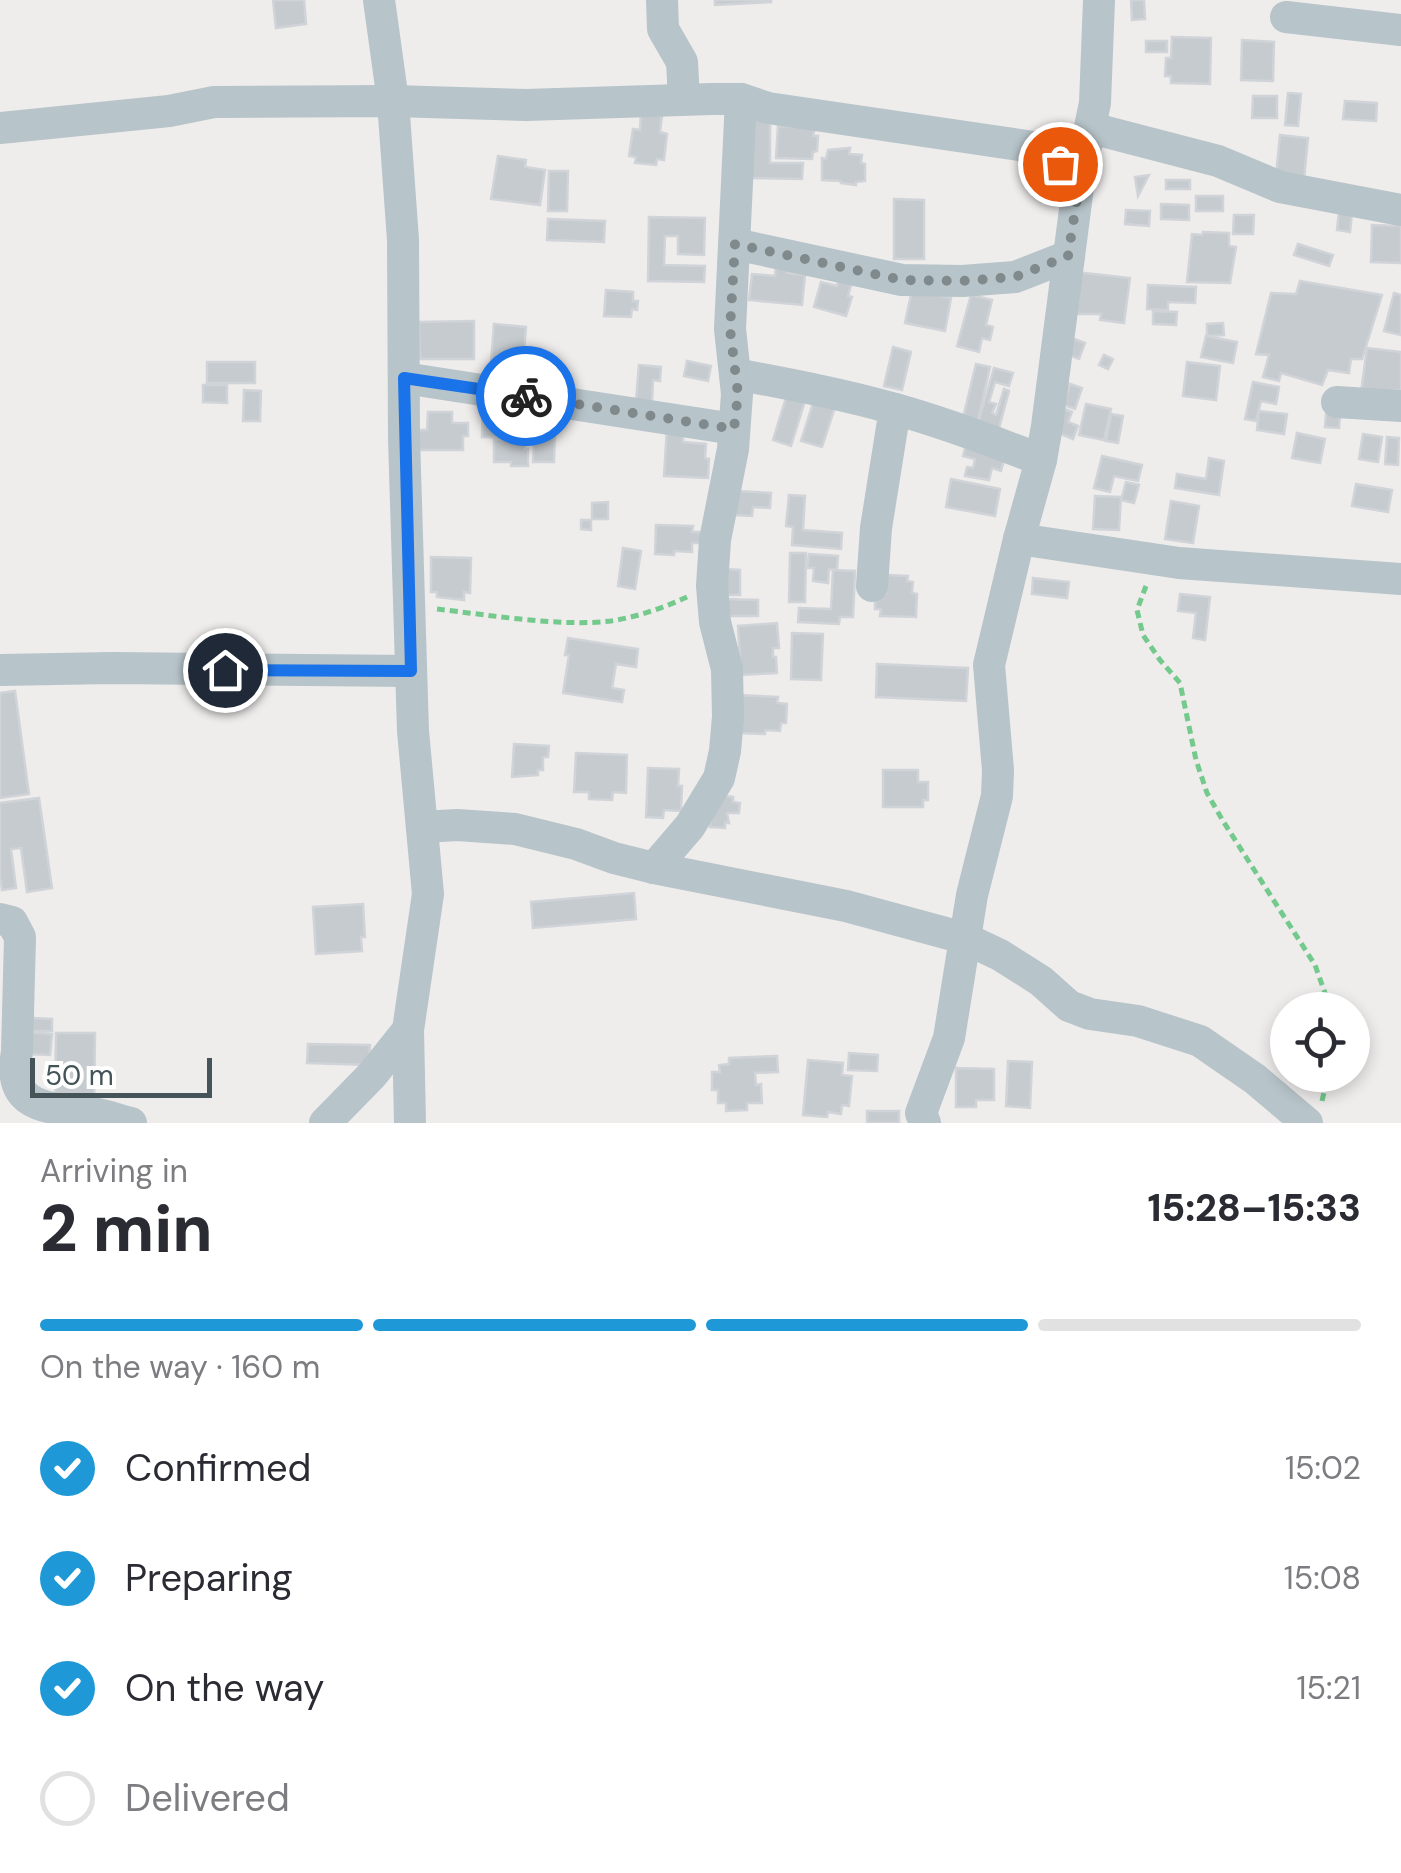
<!DOCTYPE html>
<html lang="en">
<head>
<meta charset="utf-8">
<style>
	body { margin:0; font-family:"DM Sans",sans-serif; background:#f2f2f3; color:#2b2b33; height:100vh; display:flex; flex-direction:column; font-size:38px; white-space:nowrap }
	* { box-sizing:border-box; margin:0 }
	p { font-size:32px; color:#7c7c81 }
	.icon { flex:none; width:55px; height:55px; fill:none; stroke:currentColor; stroke-width:2; stroke-linecap:round; stroke-linejoin:round }
	.map { position:relative; height:1123px; overflow:hidden }
	.drawer { display:flex; flex-direction:column; background:#fff; flex:1 }
	.drawer>* { flex:none }
	.controls { position:absolute; left:1270px; top:992px; display:grid; gap:20px }
	.controls a { display:grid; place-items:center; width:100px; height:100px; border-radius:50%; background:#fff; box-shadow:0 5px 15px #0003; font-size:50px }
	.scale { position:absolute; left:30px; bottom:25px; width:182px; box-sizing:border-box; padding-left:10px; border:5px solid #455459; border-top:0; font-size:28px; line-height:35px; white-space:nowrap; color:#455459; -webkit-text-stroke:8px #fff; paint-order:stroke }
	.pin { position:absolute; display:grid; place-items:center; width:85px; height:85px; color:#fff; margin:-42px; border:5px solid #fff; border-radius:50%; box-shadow:0 2px 10px #0007 }
	.courier { position:absolute; display:grid; place-items:center; width:100px; height:100px; margin:-50px; border:8px solid #1a73e8; border-radius:50%; background:#fff; color:#222; box-shadow:0 2px 12px #0007 }
	.headline em { font-style:normal; font-weight:800 }
	.headline div { display:flex; flex-direction:column-reverse }
	.headline { display:flex; align-items:center; justify-content:space-between; height:170px; padding:0 40px }
	h1 { font-size:65px; font-weight:800; line-height:75px }
	.bar { display:grid; grid-template-columns:repeat(4,1fr); gap:15px 10px; align-content:center; height:120px; padding:0 40px }
	.bar i { height:12px; border-radius:8px; background:#e1e1e2 }
	.bar .current { background:#1e98d6 }
	.bar p { grid-column:span 4 }
	ol { padding:0 40px; list-style:none }
	li { display:flex; align-items:center; gap:30px; height:110px }
	li p { margin-inline-start:auto }
	li .icon { padding:10px; border-radius:50%; background:#1e98d6; color:#fff; stroke-width:4 }
	li:last-child { color:#7c7c81 }
	li i { width:55px; height:55px; border:5px solid #e1e1e2; border-radius:50% }
	.map>svg:first-child { display:block }
	.building { fill:#c6cbcf; stroke:#d0d4d8; stroke-width:2.5 }
	.lines { fill:none; stroke-linecap:round; stroke-linejoin:round }
	.path { stroke:#74c98c; stroke-width:5; stroke-dasharray:8 5; stroke-linecap:butt }
	.minor { stroke:#b7c4c9; stroke-width:32 }
	.done { stroke:#80898c; stroke-width:10; stroke-dasharray:0 18 }
	.route { stroke:#1a73e8; stroke-width:12 }
</style>
</head>
<body>
<div class="map">
<svg width="1401" height="1123" viewBox="0 0 1401 1123">
	<rect width="100%" height="100%" fill="#efecec"/>
	<g class="building">
		<path d="M273,0H304L306,24L276,28Z"/>
		<path d="M715,0H771V2L715,5Z"/>
		<path d="M1131,0H1144L1145,19L1132,20Z"/>
		<path d="M1172,37L1211,38L1210,84L1171,83V76H1165L1166,58H1171Z"/>
		<path d="M1242,40L1274,42L1273,81L1241,80Z"/>
		<rect x="1146" y="41" width="21" height="11"/>
		<path d="M1288,93L1301,94L1298,126L1285,125Z"/>
		<path d="M1253,96H1277V118H1252Z"/>
		<path d="M1345,101L1377,103L1376,121L1343,119Z"/>
		<path d="M641,113L662,116L660,132L667,134L664,160L657,159L656,165L635,163L636,157L629,156L633,129L640,130Z"/>
		<path d="M770,119V163H803L802,179L750,178L747,121Z"/>
		<path d="M778,126L815,127L813,136H818L817,151L813,152L812,159L776,158Z"/>
		<path d="M1280,135L1308,138L1304,179L1276,176Z"/>
		<path d="M850,148L849,154L862,155L861,163L865,164V181L856,182V185L841,183L840,181L822,180V158L826,159L828,150Z"/>
		<path d="M498,156L526,160L525,167L545,170L540,205L491,199Z"/>
		<path d="M549,171H568L567,211H548Z"/>
		<path d="M1149,175L1138,196L1135,177Z"/>
		<rect x="1166" y="180" width="24" height="9"/>
		<rect x="1196" y="196" width="27" height="15"/>
		<path d="M894,199L924,200V259H894Z"/>
		<path d="M1340,202L1353,203L1350,232L1337,230Z"/>
		<path d="M1161,204L1189,205V220L1161,219Z"/>
		<path d="M1126,210L1150,211L1149,226L1125,224Z"/>
		<path d="M1234,215H1254L1253,234H1233Z"/>
		<path d="M649,217L705,218L704,255L678,254V236H665L664,265L705,266L704,282L648,281Z"/>
		<path d="M548,219L605,221L604,242L547,240Z"/>
		<path d="M1372,225L1401,226V263L1371,262Z"/>
		<path d="M1203,232L1229,233V246L1236,247L1230,283L1187,282L1192,234L1202,235Z"/>
		<path d="M1298,244L1333,255L1329,266L1294,255Z"/>
		<path d="M776,262L788,263L787,273L805,275L802,305L749,300L752,274L775,276Z"/>
		<path d="M1076,272L1130,278L1124,323L1100,320L1101,314H1071Z"/>
		<path d="M839,278L852,282L848,296L852,297L846,316L814,307L821,282L837,286Z"/>
		<path d="M1300,281L1382,295L1362,359H1351L1349,373L1328,370L1322,385L1281,373L1279,381L1263,377L1269,355L1256,354L1271,293L1296,294Z"/>
		<path d="M1148,285L1196,287L1195,303L1168,302V310L1147,309Z"/>
		<path d="M606,290L633,292V301H638L637,310L632,309L631,317L604,316Z"/>
		<path d="M912,290L951,298L945,331L905,323Z"/>
		<path d="M1394,293L1401,295V335L1384,331Z"/>
		<path d="M971,295L992,300L986,325L993,327L990,340L982,338L979,352L957,346Z"/>
		<path d="M1153,311L1177,312L1176,325L1153,324Z"/>
		<path d="M474,321V359H420L419,322Z"/>
		<path d="M1223,323L1224,335L1207,336V324Z"/>
		<path d="M494,324L526,327L523,364L491,363Z"/>
		<path d="M1064,335L1085,343L1079,359L1058,351Z"/>
		<path d="M1206,336L1237,342L1233,363L1201,357Z"/>
		<path d="M893,347L911,352L902,390L884,386Z"/>
		<path d="M1367,348L1401,352V390L1361,393Z"/>
		<path d="M1104,355L1113,359L1108,369L1099,365Z"/>
		<path d="M687,361L711,366L708,381L684,376Z"/>
		<rect x="207" y="362" width="48" height="21"/>
		<path d="M1187,362L1220,366L1216,400L1183,396Z"/>
		<path d="M976,364L990,367L978,421L963,418Z"/>
		<path d="M639,365L661,367L660,381L653,380L652,402L636,400Z"/>
		<path d="M994,368L1013,373L1009,386L995,382L989,402L996,404L992,413L996,415L1004,389L1009,391L999,428L978,423Z"/>
		<path d="M1253,382L1279,387L1276,404L1261,401L1256,421L1245,419Z"/>
		<path d="M1070,384L1082,388L1075,409L1064,405Z"/>
		<path d="M203,385H227V403L203,402Z"/>
		<path d="M789,388L807,394L791,446L773,440Z"/>
		<path d="M244,390L261,391L260,421H243Z"/>
		<path d="M814,400L835,407L822,447L801,441Z"/>
		<path d="M483,403L530,413V429H519V438L482,437Z"/>
		<path d="M1086,404L1111,409L1104,440L1079,435Z"/>
		<path d="M1058,406L1072,412L1068,422L1078,426L1073,439L1049,429Z"/>
		<path d="M1259,411L1287,414L1284,434L1257,430Z"/>
		<path d="M428,412H452V423H468V436H463V450H414V430H427Z"/>
		<path d="M1111,414L1123,416L1118,443L1106,441Z"/>
		<path d="M1326,414L1340,415L1339,428L1325,427Z"/>
		<path d="M535,427L555,428L554,462H533Z"/>
		<path d="M667,428L683,429V442L706,444L705,458L709,459L708,478L664,476Z"/>
		<path d="M1297,433L1325,439L1320,463L1292,458Z"/>
		<path d="M1363,434L1382,437L1378,462L1359,459Z"/>
		<path d="M1387,437L1399,438L1398,465L1385,464Z"/>
		<path d="M494,439L525,440V449H528V466H511V462H494Z"/>
		<path d="M967,442L1005,456L1001,471L992,468L989,480L965,476L967,467L973,468L975,459L963,456Z"/>
		<path d="M1102,456L1142,465L1138,481L1114,476L1110,492L1094,488Z"/>
		<path d="M1209,458L1224,461L1219,495L1175,488L1177,474L1206,479Z"/>
		<path d="M951,479L1000,489L995,516L946,507Z"/>
		<path d="M1126,482L1139,485L1134,503L1121,500Z"/>
		<path d="M1356,484L1392,490L1388,512L1352,506Z"/>
		<path d="M736,491L771,493L770,508L753,507L752,516L734,515Z"/>
		<path d="M789,495L805,496L803,530L842,533L841,549L792,545L793,527L786,526Z"/>
		<path d="M1095,496L1121,497L1119,530L1093,529Z"/>
		<path d="M1171,501L1199,506L1193,543L1165,539Z"/>
		<path d="M608,502V519H592V503Z"/>
		<path d="M581,520H591V530L581,529Z"/>
		<path d="M656,525L693,526L692,532H702L701,543H692V552L674,551V555L655,554Z"/>
		<path d="M623,548L641,551L635,589L618,586Z"/>
		<path d="M790,553H806L805,602H789Z"/>
		<path d="M809,554L838,556L837,570L829,569L828,583L813,581L814,568H807Z"/>
		<path d="M431,557L471,558L470,593L464,592V600L437,597V592H431Z"/>
		<path d="M724,569L740,570V595H724Z"/>
		<path d="M833,570L855,571L853,617H840L839,624L798,622L799,608L831,609Z"/>
		<path d="M887,575L908,576L907,581L913,582L912,593L917,594L916,617L880,616L881,609H875V594H886Z"/>
		<path d="M1033,578L1069,582L1067,598L1032,594Z"/>
		<path d="M1180,594L1210,597L1205,640L1193,638L1196,613L1178,611Z"/>
		<path d="M724,599L758,600V616H724Z"/>
		<path d="M777,623L779,648H773V657H776L777,673L741,675L738,626Z"/>
		<path d="M792,633L823,634L821,680L791,679Z"/>
		<path d="M568,638L638,649L636,667L616,664L612,688L624,690L622,702L563,693L569,655H565Z"/>
		<path d="M877,664L968,668L966,701L876,697Z"/>
		<path d="M15,691L29,794L0,798V693Z"/>
		<path d="M738,695L778,697L777,703L787,704L786,723H781L780,731L765,730V734L739,733Z"/>
		<path d="M514,744L549,746L548,757H543V770H538V775L512,777Z"/>
		<path d="M576,753L627,755L626,793L613,792L612,800L589,799V792H574Z"/>
		<path d="M648,768L679,769L678,786H682L681,811L664,810L663,818L646,817Z"/>
		<path d="M883,770H918V782H928V800H923V807H883Z"/>
		<path d="M712,795L733,797V802L740,803L739,813H727L729,823L725,822V828L710,827Z"/>
		<path d="M39,798L52,888L27,892L21,848L11,849L16,888L2,890L0,875V803Z"/>
		<path d="M634,893L636,919L533,928L531,902Z"/>
		<path d="M363,904L365,937H361L362,951L316,954L313,907Z"/>
		<path d="M32,1018L52,1019V1031H32Z"/>
		<path d="M28,1032L52,1034L50,1055L27,1054Z"/>
		<path d="M56,1033H95L94,1104H55Z"/>
		<path d="M308,1044L370,1045L369,1065L307,1063Z"/>
		<path d="M849,1053L878,1055L877,1071L848,1070Z"/>
		<path d="M777,1056L778,1072L755,1073L756,1085L761,1084L762,1103H747V1110L726,1111V1103H718V1090H712V1072H720L719,1065L729,1064V1058Z"/>
		<path d="M808,1060L843,1063L842,1075L852,1076L849,1106L842,1105L841,1114L828,1112L827,1117L803,1115Z"/>
		<path d="M1008,1061L1032,1062L1030,1108L1006,1106Z"/>
		<path d="M956,1068L994,1069V1100H976V1107H956Z"/>
		<rect x="867" y="1111" width="32" height="12"/>
	</g>
	<g class="lines">
		<g class="path">
			<path d="M1146,586L1137,610L1143,635L1160,660L1180,683L1196,760L1207,793L1223,821L1315,965L1331,1010"/>
			<path d="M437,609C489,615 561,627 611,621C637,617 663,608 687,597"/>
			<path d="M1322,1101L1328,1075"/>
		</g>
		<g class="minor">
			<path d="M379,0L393,101L403,240L404,438L413,731L428,894L408,1030L410,1123"/>
			<path d="M662,0L663,29L682,62L684,99"/>
			<path d="M1286,17L1401,30"/>
			<path d="M0,128L169,111L214,102L393,101L526,105L712,99H741L768,108L1040,148L1079,179"/>
			<path d="M1091,128L1218,161L1280,187L1401,210"/>
			<path d="M735,244L902,280L962,281L1015,277L1069,256"/>
			<path d="M735,374C789,384 842,394 895,409C945,423 993,441 1041,460"/>
			<path d="M404,378L734,429"/>
			<path d="M1337,402L1401,406"/>
			<path d="M1019,539L1179,563L1401,579"/>
			<path d="M872,586L876,528L895,409"/>
			<path d="M0,670L113,668L411,671"/>
			<path d="M422,827L457,825L515,829L576,844L614,858L654,868L846,906L964,938L1000,955L1041,981L1069,1006L1090,1014L1138,1021L1200,1041L1255,1079L1307,1123"/>
			<path d="M654,868L690,826L719,778L725,751L728,717L727,669L715,622L712,586L715,540L733,449L737,394L730,329L741,99"/>
			<path d="M0,919L12,922L20,937L17,1052C6,1110 50,1108 93,1113C106,1115 119,1120 131,1123"/>
			<path d="M325,1123L372,1075L408,1030"/>
			<path d="M925,1123L921,1113L949,1038L972,895L997,796L998,770L989,665L1019,539L1041,460L1047,426L1079,179L1095,103L1099,0"/>
		</g>
	</g>
	<g class="lines">
		<path class="done" d="M526,396L734,429L738,394L730,329L735,244L902,280L962,281L1015,277L1068,256L1080,179L1060,164"/>
		<path class="route" d="M225,670L411,671L404,378L526,396"/>
	</g>
</svg>
<div class="controls">
<a><svg class="icon" aria-label="locate" viewBox="0 0 24 24"><circle cx="12" cy="12" r="6"/><path d="M12 2v4M12 18v4M2 12h4M18 12h4"/></svg></a>
</div>
<div class="scale">50 m</div>
<div class="pin" style="left:1060px;top:164px;background:#ea580c"><svg class="icon" aria-label="bag" viewBox="0 0 24 24"><path d="M5 8h14l-1 12H6zM9 8a3 3 0 0 1 6 0"/></svg></div>
<div class="pin" style="left:225px;top:670px;background:#1f2937"><svg class="icon" aria-label="home" viewBox="0 0 24 24"><path d="M3 11l9-7 9 7M6 9v11h12V9"/></svg></div>
<div class="courier" style="left:526px;top:396px"><svg class="icon" aria-label="bike" viewBox="0 0 24 24"><circle cx="6" cy="16" r="4"/><circle cx="18" cy="16" r="4"/><path d="M6 16l4-8h5l3 8M10 8l3 8H6M13 5h3"/></svg></div>
</div>
<section class="drawer">
<div class="headline"><div><h1>2 min</h1><p>Arriving in</p></div><em>15:28–15:33</em></div>
<div class="bar"><i class="current"></i><i class="current"></i><i class="current"></i><i></i><p>On the way · 160 m</p></div>
<ol>
<li><svg class="icon" aria-label="check" viewBox="0 0 24 24"><path d="M5 12l5 5 9-10"/></svg>Confirmed<p>15:02</p></li>
<li><svg class="icon" aria-label="check" viewBox="0 0 24 24"><path d="M5 12l5 5 9-10"/></svg>Preparing<p>15:08</p></li>
<li><svg class="icon" aria-label="check" viewBox="0 0 24 24"><path d="M5 12l5 5 9-10"/></svg>On the way<p>15:21</p></li>
<li><i></i>Delivered</li>
</ol>
</section>
</body>
</html>
